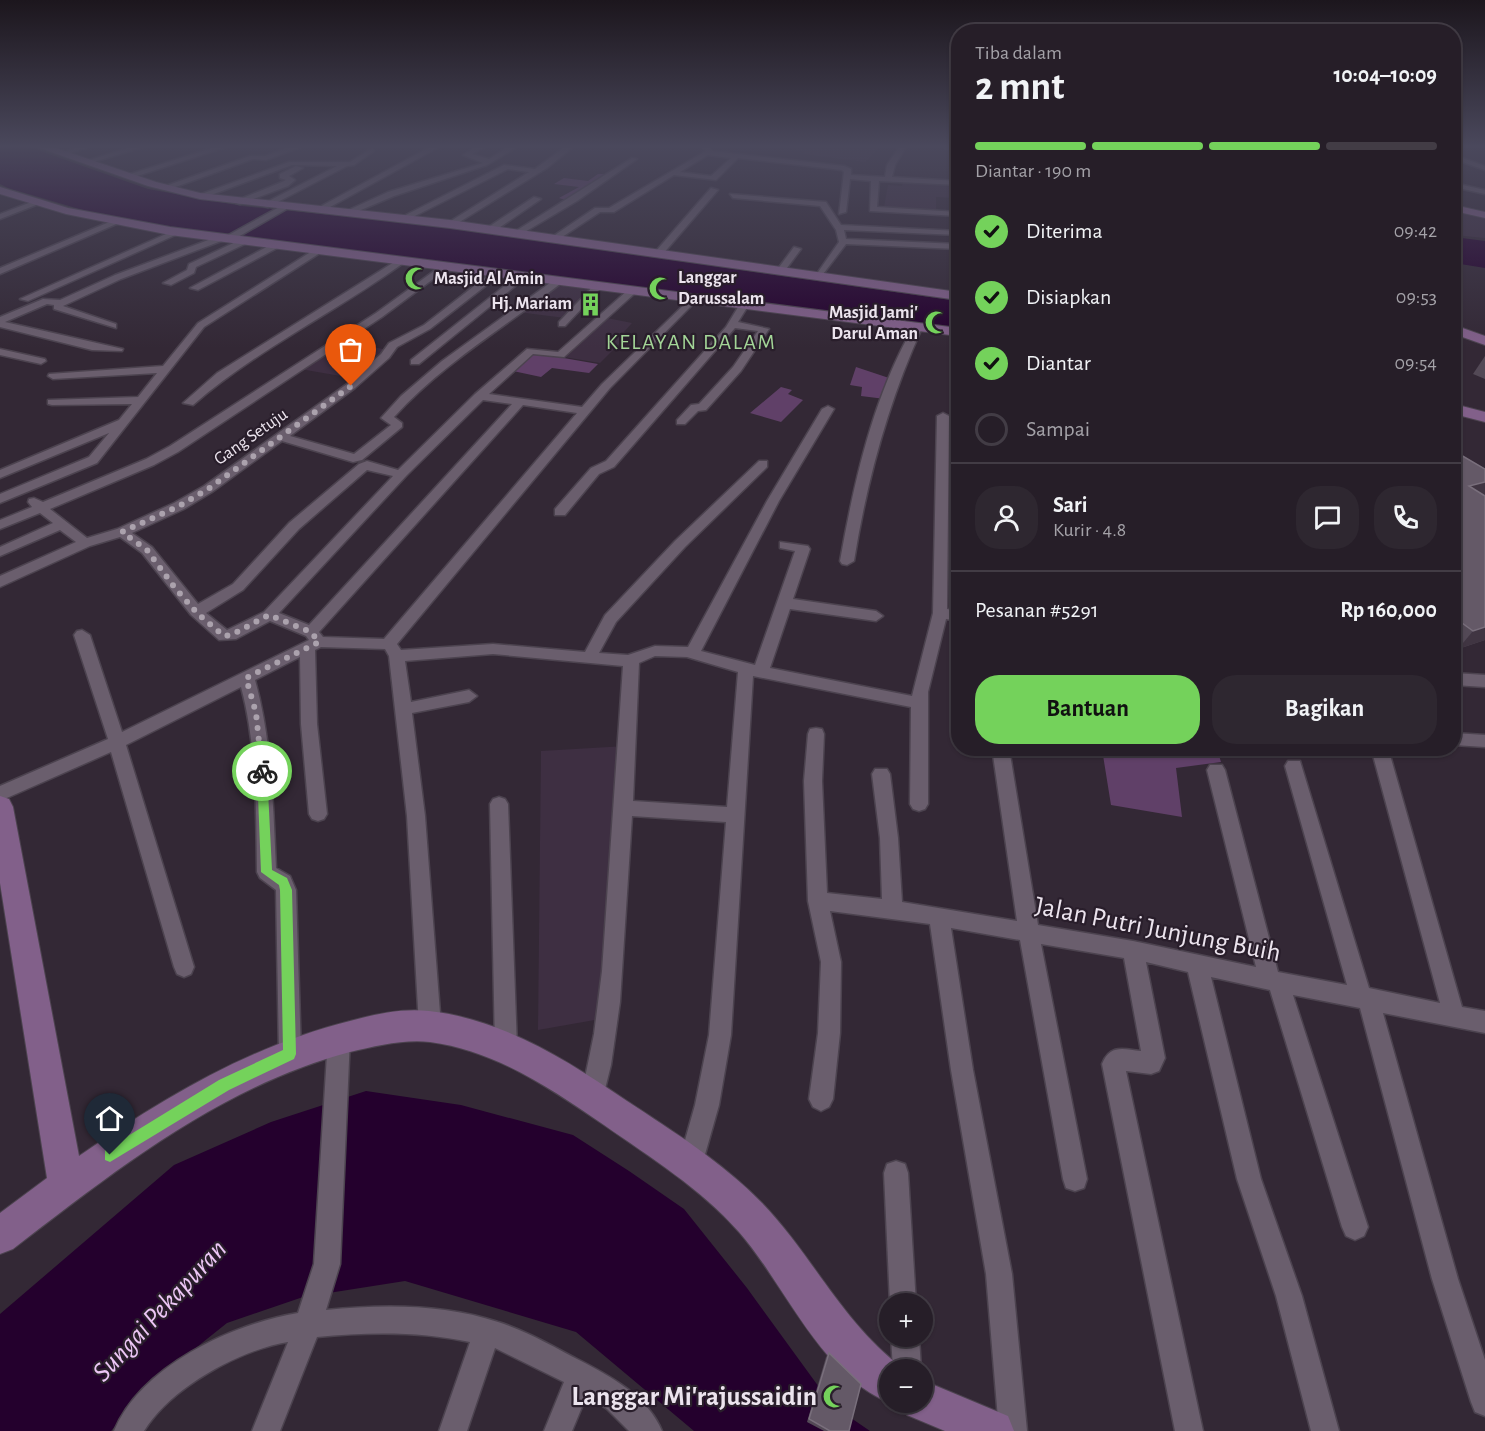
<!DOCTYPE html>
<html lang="id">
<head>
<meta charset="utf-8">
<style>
	body { margin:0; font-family:"Alegreya Sans",sans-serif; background:#2e2730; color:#f1f3f6; height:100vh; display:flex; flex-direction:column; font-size:22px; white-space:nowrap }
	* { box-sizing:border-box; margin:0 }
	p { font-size:20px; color:#a4a2a8 }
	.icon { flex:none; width:33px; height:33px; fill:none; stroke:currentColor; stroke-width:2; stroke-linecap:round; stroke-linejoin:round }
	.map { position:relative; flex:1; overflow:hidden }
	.drawer { position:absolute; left:951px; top:24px; width:510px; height:732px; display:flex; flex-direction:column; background:#261e28; border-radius:24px; box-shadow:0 2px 4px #0004,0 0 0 2px #423c45 }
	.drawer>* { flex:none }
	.controls { position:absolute; left:879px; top:1293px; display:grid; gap:12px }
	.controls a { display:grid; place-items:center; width:54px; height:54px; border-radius:50%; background:#261e28; box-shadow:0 2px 4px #0004,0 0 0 2px #423c45; font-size:30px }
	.pin { position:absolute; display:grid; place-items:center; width:51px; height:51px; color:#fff; margin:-62px -26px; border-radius:50% 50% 50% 0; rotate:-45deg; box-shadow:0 0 6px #0007 }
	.pin .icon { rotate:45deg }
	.courier { position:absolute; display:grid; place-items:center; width:60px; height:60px; margin:-30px; border:4px solid #74d25b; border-radius:50%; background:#fff; color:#222; box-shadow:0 2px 8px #0007 }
	.head em { font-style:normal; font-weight:600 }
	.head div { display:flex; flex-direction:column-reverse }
	.head { display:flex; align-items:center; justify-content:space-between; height:102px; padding:0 24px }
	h1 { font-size:39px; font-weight:600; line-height:45px }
	.bar { display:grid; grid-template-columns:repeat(4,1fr); gap:9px 6px; align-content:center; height:72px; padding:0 24px }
	.bar i { height:8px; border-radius:4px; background:#423c45 }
	.bar .on { background:#74d25b }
	.bar p { grid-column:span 4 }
	.line { display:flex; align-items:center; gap:15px; padding:0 24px; border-top:2px solid #423c45 }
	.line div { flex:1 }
	.round { display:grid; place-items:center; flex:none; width:63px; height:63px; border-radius:24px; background:#2e2730 }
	ol { padding:0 24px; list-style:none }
	li { display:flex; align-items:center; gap:18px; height:66px }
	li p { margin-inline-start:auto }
	li .icon { padding:6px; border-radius:50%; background:#74d25b; color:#111; stroke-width:4 }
	li:last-child { color:#a4a2a8 }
	li i { width:33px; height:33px; border:3px solid #423c45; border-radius:50% }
	.cta { display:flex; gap:12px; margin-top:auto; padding:12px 24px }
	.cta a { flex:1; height:69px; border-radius:24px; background:#74d25b; color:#111; font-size:24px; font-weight:600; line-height:69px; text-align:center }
	.cta a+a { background:#2e2730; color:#f1f3f6 }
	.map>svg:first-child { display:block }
	.built { fill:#3e2f42 }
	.green { fill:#604068 }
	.water { fill:#24002d }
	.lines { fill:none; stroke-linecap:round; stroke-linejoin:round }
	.street-casing { stroke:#4c434f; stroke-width:3 }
	.secondary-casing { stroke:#4c434f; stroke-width:2 }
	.street { fill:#6a5e6d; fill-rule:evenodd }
	.secondary { fill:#82608a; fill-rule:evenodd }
	.wall { fill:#534956 }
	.shaded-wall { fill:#403542 }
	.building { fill:#645967; stroke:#796f7c; stroke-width:1.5 }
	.route { fill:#74d25b }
	.done { stroke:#aba2ad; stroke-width:6; stroke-dasharray:0 10.8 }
	.labels { text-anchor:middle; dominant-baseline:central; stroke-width:4.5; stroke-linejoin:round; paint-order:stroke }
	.far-poi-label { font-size:18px; font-weight:bold; fill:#ece4ee; stroke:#291e2b; text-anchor:start }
	.far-street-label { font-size:18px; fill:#ece4ee; stroke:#291e2b }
	.far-quarter-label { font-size:22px; letter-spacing:1.5px; fill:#a3d597; stroke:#291e2b }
	.near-street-label { font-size:27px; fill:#ece4ee; stroke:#291e2b }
	.near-poi-label { font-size:27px; font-weight:bold; fill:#ece4ee; stroke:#291e2b; text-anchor:end }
	.near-water-label { font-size:28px; font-style:italic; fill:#ecc6f5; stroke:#291e2b }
</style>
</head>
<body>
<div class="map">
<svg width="1485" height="1431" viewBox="0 0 1485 1431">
	<rect width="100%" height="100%" fill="#332835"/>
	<g class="built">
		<path d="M780,147H880L865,162L803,154L805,151Z"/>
		<path d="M903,181L958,184L956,198L936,197V210L884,207L888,185L902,186Z"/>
		<path d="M1454,210L1485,218V238L1454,235Z"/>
		<path d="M558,283L593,288L565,318L518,312Z"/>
		<path d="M602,317L632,323L624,332L629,334L600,363L558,356Z"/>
		<path d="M342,340L387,350L358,379L300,369Z"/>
		<path d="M626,746L606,1018L538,1030L541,751Z"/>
	</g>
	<g class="green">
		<path d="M598,174H605L569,201L559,198L579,187L554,184L564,178L588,181Z"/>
		<path d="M535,353L598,364L589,373L552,368L541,377L513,371Z"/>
		<path d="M856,367L892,379L885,399L861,396L862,387L850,385Z"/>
		<path d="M781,387L792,390L788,394L803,400L781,422L750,413Z"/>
		<path d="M1102,749H1217L1221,762L1176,768L1182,817L1111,805Z"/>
	</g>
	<g class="water">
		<path d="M0,147H29L148,189L242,206L412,223L958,301V329L159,226L93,213L8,188L0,184Z"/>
		<path d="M1454,237L1485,241V268L1454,263Z"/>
		<path d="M366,1091L461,1105L573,1135L629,1171L684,1209L747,1288L832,1405L870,1431H694L576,1332L405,1281L303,1297L227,1323L148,1386L111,1431H0V1314L174,1165L271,1122Z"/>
	</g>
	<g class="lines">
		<defs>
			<g id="street">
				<path d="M77,147H89L64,155L61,153Z"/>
				<path d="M131,147H143L87,164L83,162Z"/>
				<path d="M215,147H226L131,178L124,176Z"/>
				<path d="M290,147H301L266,160L253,159L167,190L160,188L250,156H265Z"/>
				<path d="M430,147H439L321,212L314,210Z"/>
				<path d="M476,147H485L472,154L489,159L508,147H517L487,165L394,196L349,215L342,213L388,192L483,163L463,155Z"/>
				<path d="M565,147H573L547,168L453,226L446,224L529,172L508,169L405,221L398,219L504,165L535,169Z"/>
				<path d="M702,147H709L712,151L844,166L851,169V175L885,177L887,165L899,147H906L895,165L892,177L958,181V185L879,181L877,207L958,212V216L870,211L871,181L850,179L846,212L839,214L844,172L842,170L738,158L716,180L674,175L614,212H600L556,241L549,239L595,208H609L706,151ZM708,155L731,158L711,176L680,172Z"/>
				<path d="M942,147H958V151Z"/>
				<path d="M372,148L374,151L354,165L347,166L268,207L261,205L337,166L292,165L203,198L196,196L289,162H350Z"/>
				<path d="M1454,155L1485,166V170L1454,159Z"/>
				<path d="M632,158L637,159L577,201L518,236L511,234Z"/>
				<path d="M296,166L303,168L289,176L295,180L288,186L240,204L233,202L282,182L286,180L280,178V174Z"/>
				<path d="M1454,183L1485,190V194L1454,187Z"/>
				<path d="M711,188L718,190L662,255H656V251Z"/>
				<path d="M730,194L826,202L841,225L958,231V235L844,230L846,239L958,244V249L846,244L820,278L816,275L839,242L836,230L820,206L733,198Z"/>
				<path d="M534,197L541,199L493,232H487V228Z"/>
				<path d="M34,201L41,203L0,219V214Z"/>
				<path d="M283,205L290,207L231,241L224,240L121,279L63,306L116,324V328L54,309V305L47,304L5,322L123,349L122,351L92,350L0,327V317L43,299L60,300L115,275L219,236L225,237Z"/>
				<path d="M114,220L121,222L0,274V268Z"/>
				<path d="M175,230L182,232L28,301L20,299Z"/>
				<path d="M244,238L247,243L196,267L194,273L171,285L163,283L187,270L189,264Z"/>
				<path d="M276,242L279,247L198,290L190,288Z"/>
				<path d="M794,247L801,249L784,272H778L777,270Z"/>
				<path d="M317,248L320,253L204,327L97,463L0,503V494L89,457L109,433L0,478V470L119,420L132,404L52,405L48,404V400L138,397L157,373L53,379L48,376L49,374L163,366L198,323Z"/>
				<path d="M399,259L403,262L402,264C334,313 256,350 193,405L183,403L217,373Z"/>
				<path d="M441,266L448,268L382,317L178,452L154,465L50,509L87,538L117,529L174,503L204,486L347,384L381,354L389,343L424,325L491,273H497V277L430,329L397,347L389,358L355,388L290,436L354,454L391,425L381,418L401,396L442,361L554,280H560V284C504,328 442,364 394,417L402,423V427L362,460L353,462L282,441L212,492L184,509L132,533L152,547L198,604L233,584L289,523L359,464L367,461L398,470L475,394L527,349L558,352L628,290H634V294L564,357L533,354L489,394L582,407L602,384L692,297L697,300L695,302L610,388L397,644L401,650L493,644L585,652L605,615L675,541L759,461H767V467L685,547L616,622L599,653L628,655L655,646L688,647L767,501L822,409L828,406L834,409L779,501L701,651L755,665L795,551L780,548V542L808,546L810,549L793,599L876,611L883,616L876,621L790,609L770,668L912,696L933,613L937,416L943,413L949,416L947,609L958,611V621L946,619L928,692V804L925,809L919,811L913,809L910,804L911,707L753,676L731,1035L719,1105L702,1165L699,1174L690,1177L681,1174L678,1165L695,1105L709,1035L726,822L632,816L620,1002L611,1065L601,1105L593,1109L585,1105L581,1097L594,1034L602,971L623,666L493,654L405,661L411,702L469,690L477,696L469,702L412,713L425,816L441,1026L438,1034L430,1037L422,1034L419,1026L407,816L389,656L385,649L321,647L315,650L317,724L327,814L324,819L318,821L312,819L309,814L301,724L300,657L255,680C272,741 273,805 276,868L290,876L296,890L301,1054L298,1062L290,1065L282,1062L279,1054L276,890L260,878L257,872C256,811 257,746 241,687L126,745L194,967L191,974L184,977L177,974L174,967L111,752L0,801V786L108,739L74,635L77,631L82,630L90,635L122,732L309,640L306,636L270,621L236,639L219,640L191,615L142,553L120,537L90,546L0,587V576L76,542L60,530L0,556V547L53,523L40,513L0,529V520L32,507L28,502L29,499L34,498L43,502L146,459L170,446L376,313ZM483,400L512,404L309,625L279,613L407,475ZM523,405L577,413L384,639L323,637L319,632ZM367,470L393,476L264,612L227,630L206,613L243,590L299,529ZM655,656L687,657L738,672L727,807L633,801L639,663Z"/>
				<path d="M517,276L525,278L419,364H411V360Z"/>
				<path d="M594,285L602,287L565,326H559V322Z"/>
				<path d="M740,304L748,306L738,322L769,329L741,371L706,410L698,411L685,424H677V420L691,405L699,404L733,367L758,331L735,328L614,467L599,474L565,515H555V509L591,468L606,461L726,327Z"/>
				<path d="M914,326L922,328C888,403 867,480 854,561L847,565L842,564L840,561C854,482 873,396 914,326Z"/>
				<path d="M0,349L45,359L46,361L41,364L0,355Z"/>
				<path d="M1454,673L1485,675V687L1454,685Z"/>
				<path d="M816,728L822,729L824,734L822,781L827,893L882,899L880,838L872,774L875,769H887L890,774L898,838L902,902L1017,921L992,748H1009L1038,925L1133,941L1256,967L1207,770L1210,765H1222L1225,770L1278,972L1347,985L1285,766L1288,761H1300L1369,988L1440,1003L1371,748H1388L1462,1007L1485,1011V1033L1383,1013L1458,1279L1485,1360V1416L1475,1412L1471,1402L1432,1279L1360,1008L1293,995L1368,1227L1364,1236L1355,1240L1346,1236L1342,1227L1270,990L1211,977L1261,1179L1302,1296L1339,1431H1311L1276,1296L1237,1179L1188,972L1146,962L1165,1058L1159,1071L1151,1074L1126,1071L1203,1431H1175L1102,1064C1110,1044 1123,1049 1141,1051L1124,958L1041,944L1087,1179L1084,1188L1075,1191L1066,1188L1063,1179L1020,940L951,928L973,1070L1012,1274L1027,1431H999L986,1274L951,1070L930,924L830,911L841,962L840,1033L833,1099L829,1107L821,1111L813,1107L809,1099L818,1033L821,962L808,901L804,781L808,734L810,729Z"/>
				<path d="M1454,733L1485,735V747L1454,745Z"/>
				<path d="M499,797L505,799L508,804L517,1047L514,1055L506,1058L498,1055L495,1047L490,804L493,799Z"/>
				<path d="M339,1027L347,1030L350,1038L340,1264L326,1310C382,1304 445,1304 498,1322C527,1331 554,1347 581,1361C612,1377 648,1397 662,1431H629L607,1409L587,1395L572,1431H544L564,1382L495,1348L467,1431H439L470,1342C420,1331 367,1332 317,1337L280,1431H252L288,1342C239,1350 170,1388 144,1431H114C141,1366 232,1324 298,1313L314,1264L328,1038L331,1030Z"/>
				<path d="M896,1161L905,1164L908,1173L916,1304H890L884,1173L887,1164Z"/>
				<path d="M891,1336H919L921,1370H893Z"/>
			</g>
			<g id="secondary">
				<path d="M37,147H53L156,182L200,193L450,220L958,292V300L450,228L200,199L148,186Z"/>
				<path d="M0,187L68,208L170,227L958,328V336L170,235L66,214L0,194Z"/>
				<path d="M1454,205L1485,212V218L1454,211Z"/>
				<path d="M1454,325L1485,336V345L1454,334Z"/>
				<path d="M1454,404L1485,412V422L1454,414Z"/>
				<path d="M0,796L9,799L13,807L79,1156C163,1098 250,1046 350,1021C375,1014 402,1008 429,1011C502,1019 567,1060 627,1101C674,1132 722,1162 762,1203C814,1257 842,1323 904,1369L890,1370V1402H892L890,1403C819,1374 787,1287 739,1232C700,1188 651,1158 604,1125C550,1088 496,1051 430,1042C404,1039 376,1046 350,1052C222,1086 117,1169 13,1249L0,1254V1213L47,1178L0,883Z"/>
				<path d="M922,1380L1008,1416L1014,1431H945L907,1415L903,1402H922Z"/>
			</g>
		</defs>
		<use href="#street" class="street-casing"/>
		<use href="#secondary" class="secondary-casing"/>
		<use href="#street" class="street"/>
		<use href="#secondary" class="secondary"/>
	</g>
	<g class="wall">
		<path d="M1485,356V379L1473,374Z"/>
		<path d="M1454,451L1485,469V495H1484L1485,640L1458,649L1454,645Z"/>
		<path d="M829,1353L849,1431H824L807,1422L826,1357Z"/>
	</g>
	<g class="shaded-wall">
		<path d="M1485,482V495L1457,503L1469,486Z"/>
		<path d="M1485,627V640L1458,649L1473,631Z"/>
	</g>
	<g class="building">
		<path d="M1454,451L1485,469V482L1469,486L1485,496V627L1473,631L1454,617Z"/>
		<path d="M829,1353L861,1384L849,1431H830L809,1419Z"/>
	</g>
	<linearGradient id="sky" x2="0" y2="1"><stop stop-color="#1c161d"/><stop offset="0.42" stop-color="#4a485c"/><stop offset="1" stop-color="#4a485c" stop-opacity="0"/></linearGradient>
	<rect width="1485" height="348" fill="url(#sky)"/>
	<path class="route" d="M262,767L267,771L272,870L287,878L292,890L296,1054L294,1059L229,1090L110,1162L105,1160V1150L219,1080L283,1050L280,890L279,885L261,872L257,771Z"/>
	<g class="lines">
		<path class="done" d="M262,771L256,713L246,678L319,642L311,632L269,615L231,635L224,636L198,614L175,588L147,550L122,532L179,506L208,489L351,386"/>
	</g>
	<defs>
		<symbol id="mosque-bare" viewBox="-9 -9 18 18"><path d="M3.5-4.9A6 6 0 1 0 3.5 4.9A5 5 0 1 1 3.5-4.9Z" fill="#74d25b" stroke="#291e2b" stroke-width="2.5" paint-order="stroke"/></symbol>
		<symbol id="building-bare" viewBox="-9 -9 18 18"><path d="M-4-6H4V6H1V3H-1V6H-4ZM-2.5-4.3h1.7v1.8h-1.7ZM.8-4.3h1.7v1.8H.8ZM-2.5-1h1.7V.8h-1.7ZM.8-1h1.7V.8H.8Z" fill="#74d25b" stroke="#291e2b" stroke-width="2.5" paint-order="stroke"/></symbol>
	</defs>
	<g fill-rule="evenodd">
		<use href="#mosque-bare" x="400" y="262" width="33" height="33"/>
		<use href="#mosque-bare" x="644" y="272" width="33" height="33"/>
		<use href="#building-bare" x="574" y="288" width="33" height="33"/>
		<use href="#mosque-bare" x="920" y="306" width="33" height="33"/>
		<use href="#mosque-bare" x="818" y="1380" width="33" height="33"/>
	</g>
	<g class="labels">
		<g class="far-poi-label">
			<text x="678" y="278">Langgar<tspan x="678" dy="21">Darussalam</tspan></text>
			<text x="434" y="279">Masjid Al Amin</text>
			<text x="572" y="304" text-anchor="end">Hj. Mariam</text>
			<text x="918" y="313" text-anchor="end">Masjid Jami'<tspan x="918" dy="21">Darul Aman</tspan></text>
		</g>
		<g class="far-street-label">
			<text transform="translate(251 437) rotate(-35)">Gang Setuju</text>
		</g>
		<g class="far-quarter-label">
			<text x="691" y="342">KELAYAN DALAM</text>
		</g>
		<g class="near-street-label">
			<text transform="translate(1158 929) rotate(11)">Jalan Putri Junjung Buih</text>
		</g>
		<g class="near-poi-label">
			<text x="817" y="1396">Langgar Mi'rajussaidin</text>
		</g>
		<g class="near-water-label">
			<text transform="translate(160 1311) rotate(-47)">Sungai Pekapuran</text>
		</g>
	</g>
</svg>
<div class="controls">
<a>+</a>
<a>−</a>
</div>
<div class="pin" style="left:351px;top:386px;background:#ea580c"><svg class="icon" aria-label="bag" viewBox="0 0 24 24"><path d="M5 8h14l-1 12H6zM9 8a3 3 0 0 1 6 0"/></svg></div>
<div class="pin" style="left:110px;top:1155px;background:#1f2937"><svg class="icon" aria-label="home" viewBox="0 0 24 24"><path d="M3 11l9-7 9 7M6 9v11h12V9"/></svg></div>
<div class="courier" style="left:262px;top:771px"><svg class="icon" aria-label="bike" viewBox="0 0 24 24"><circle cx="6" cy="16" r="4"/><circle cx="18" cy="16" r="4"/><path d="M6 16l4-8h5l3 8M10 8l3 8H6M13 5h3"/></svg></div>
<section class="drawer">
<div class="head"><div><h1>2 mnt</h1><p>Tiba dalam</p></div><em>10:04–10:09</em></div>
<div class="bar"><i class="on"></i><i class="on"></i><i class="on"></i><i></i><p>Diantar · 190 m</p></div>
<ol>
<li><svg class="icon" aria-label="check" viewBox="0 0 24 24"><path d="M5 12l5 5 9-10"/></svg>Diterima<p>09:42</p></li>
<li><svg class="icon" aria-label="check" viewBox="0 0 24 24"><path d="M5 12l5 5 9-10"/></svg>Disiapkan<p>09:53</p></li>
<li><svg class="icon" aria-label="check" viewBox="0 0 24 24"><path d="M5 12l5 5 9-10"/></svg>Diantar<p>09:54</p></li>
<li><i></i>Sampai</li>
</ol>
<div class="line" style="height:108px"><a class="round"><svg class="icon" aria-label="person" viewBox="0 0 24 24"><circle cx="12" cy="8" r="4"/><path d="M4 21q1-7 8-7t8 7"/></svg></a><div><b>Sari</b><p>Kurir · 4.8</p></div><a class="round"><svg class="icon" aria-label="chat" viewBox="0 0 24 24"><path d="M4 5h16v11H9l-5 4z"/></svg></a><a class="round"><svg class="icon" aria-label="phone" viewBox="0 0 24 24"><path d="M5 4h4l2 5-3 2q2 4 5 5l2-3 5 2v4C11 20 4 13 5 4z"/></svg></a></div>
<div class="line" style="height:78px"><div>Pesanan #5291</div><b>Rp 160,000</b></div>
<div class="cta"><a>Bantuan</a><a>Bagikan</a></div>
</section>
</div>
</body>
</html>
